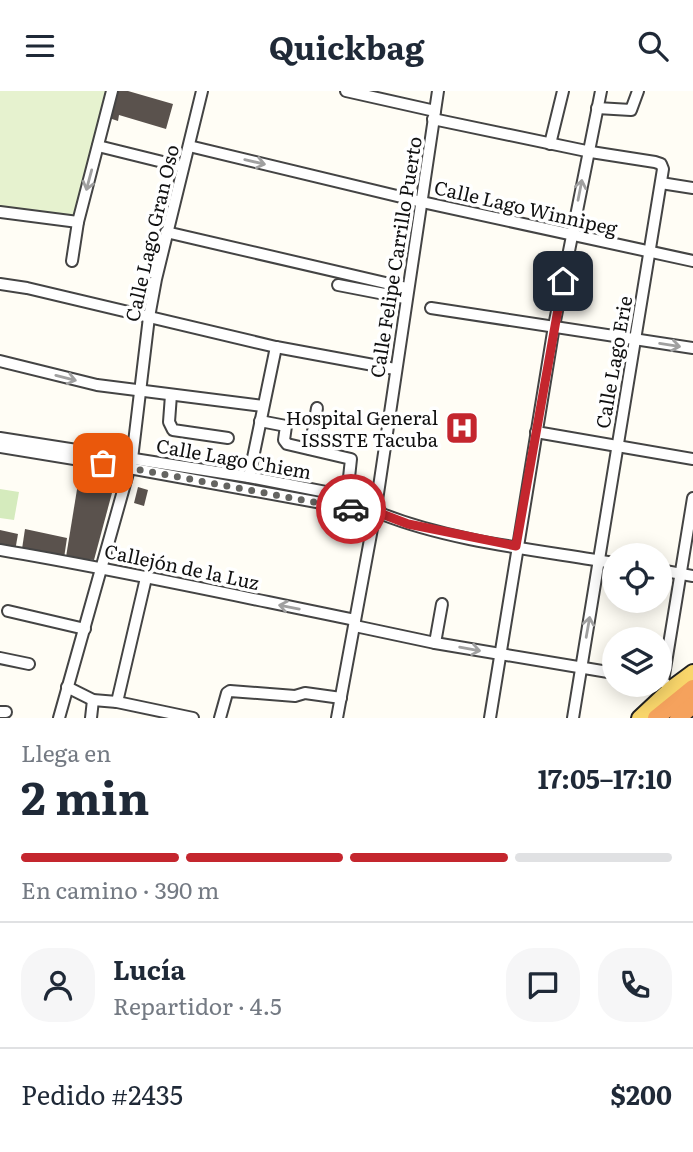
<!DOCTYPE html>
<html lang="es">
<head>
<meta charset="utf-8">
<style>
	body { margin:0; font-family:Literata,serif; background:#f6f6f7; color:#1f2937; height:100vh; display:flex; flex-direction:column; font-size:26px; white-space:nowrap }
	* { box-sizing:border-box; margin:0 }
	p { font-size:23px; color:#747a83 }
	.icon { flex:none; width:38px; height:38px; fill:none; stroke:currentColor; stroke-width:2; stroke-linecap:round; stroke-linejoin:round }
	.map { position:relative; height:627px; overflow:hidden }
	.details { display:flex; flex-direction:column; background:#fff; flex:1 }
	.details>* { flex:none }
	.controls { position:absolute; left:602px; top:452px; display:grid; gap:14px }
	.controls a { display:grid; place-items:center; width:70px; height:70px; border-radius:50%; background:#fff; box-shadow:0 4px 18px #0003; font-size:35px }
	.pin { position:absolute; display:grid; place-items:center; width:60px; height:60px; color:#fff; margin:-30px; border-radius:14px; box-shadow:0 4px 10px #0006 }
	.courier { position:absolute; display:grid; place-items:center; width:70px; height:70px; margin:-35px; border:5px solid #c4262e; border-radius:50%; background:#fff; color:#222; box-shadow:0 2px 9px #0007 }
	.headline em { font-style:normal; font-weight:700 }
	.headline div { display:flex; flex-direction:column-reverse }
	.headline { display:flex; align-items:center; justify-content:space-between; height:119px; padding:0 21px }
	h1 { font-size:46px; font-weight:700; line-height:52px }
	.bar { display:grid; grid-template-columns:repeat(4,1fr); gap:10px 7px; align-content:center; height:84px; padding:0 21px }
	.bar i { height:9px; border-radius:5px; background:#e0e1e3 }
	.bar .active { background:#c4262e }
	.bar p { grid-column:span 4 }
	.line { display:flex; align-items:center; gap:18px; padding:0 21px; border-top:2px solid #e0e1e3 }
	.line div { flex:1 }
	.round { display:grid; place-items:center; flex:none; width:74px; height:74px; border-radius:28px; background:#f6f6f7 }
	header { display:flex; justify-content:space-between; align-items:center; height:91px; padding:0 21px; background:#fff; font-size:32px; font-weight:700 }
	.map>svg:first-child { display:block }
	.green { fill:#d5ebbd }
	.pitch { fill:#e6f2cf }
	.building { fill:#5a524d }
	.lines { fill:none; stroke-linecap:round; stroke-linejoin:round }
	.minor-casing { stroke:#444; stroke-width:14 }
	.major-casing { stroke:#222; stroke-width:18 }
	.highway-casing { stroke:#222; stroke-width:19 }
	.minor { stroke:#fff; stroke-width:10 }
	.major { stroke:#f9d66b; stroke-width:14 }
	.highway { stroke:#f5a25d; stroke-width:16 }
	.oneway { stroke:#a0a0a0 }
	.done { stroke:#646461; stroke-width:7; stroke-dasharray:0 12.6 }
	.route { stroke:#c4262e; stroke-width:9 }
	.labels { text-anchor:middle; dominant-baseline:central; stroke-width:7; stroke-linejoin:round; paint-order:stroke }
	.street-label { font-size:19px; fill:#111; stroke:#fff }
	.poi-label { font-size:19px; fill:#111; stroke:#fff; text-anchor:end }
</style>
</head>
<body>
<header><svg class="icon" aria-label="menu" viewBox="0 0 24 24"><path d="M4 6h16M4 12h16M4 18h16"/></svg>Quickbag<svg class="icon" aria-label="search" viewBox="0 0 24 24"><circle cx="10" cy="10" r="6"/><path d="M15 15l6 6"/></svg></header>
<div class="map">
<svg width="693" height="627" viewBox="0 0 693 627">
	<rect width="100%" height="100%" fill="#fffdf5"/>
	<path class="green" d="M0,398L19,401L14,429L0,427Z"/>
	<path class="pitch" d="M0,0H110L77,129L0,119Z"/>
	<g class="building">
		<path d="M117,0H128L173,13L166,38L119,24L118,30L109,27Z"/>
		<path d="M80,380L116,387L94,469L66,466Z"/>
		<path d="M138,396L148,399L144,415L134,412Z"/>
		<path d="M25,438L67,447L64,467L22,458Z"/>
		<path d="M0,439L18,443L15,460L0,458Z"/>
	</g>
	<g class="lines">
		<defs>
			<g id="minor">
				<path d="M346,0L435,20"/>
				<path d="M597,17L631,19L638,0"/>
				<path d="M433,28L591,61L655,71L661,73L663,78L573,627"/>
				<path d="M550,53L563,0"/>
				<path d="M98,55L183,76"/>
				<path d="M189,55L422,111L693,170"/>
				<path d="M661,92L693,97"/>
				<path d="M0,121L78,131"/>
				<path d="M166,141L407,197"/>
				<path d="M72,170L78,131L112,0"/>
				<path d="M0,193L27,197L276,256L395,278"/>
				<path d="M338,194L405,207"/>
				<path d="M431,217L693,257"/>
				<path d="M0,270L97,294L263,315"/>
				<path d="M171,304L169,331L173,339L228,347"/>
				<path d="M260,330L286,335L284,349L287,353L351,368L347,405"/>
				<path d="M536,341L693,368"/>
				<path d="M0,347L249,386L347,405L368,410L380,420"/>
				<path d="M0,356L129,377L382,423C453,451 538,459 614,472"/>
				<path d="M310,358L317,317"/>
				<path d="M249,386L276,256"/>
				<path d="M0,459C119,479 237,505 355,529"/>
				<path d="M660,479L693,485"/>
				<path d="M8,520L85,538"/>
				<path d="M355,535L435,552L614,582"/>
				<path d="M435,552L442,513"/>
				<path d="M0,567L29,573"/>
				<path d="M67,596L93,609L117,611L193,627"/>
				<path d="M670,598L663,590L693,407"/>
				<path d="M117,611L146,487"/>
				<path d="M0,621H6"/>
				<path d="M59,627L132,368L149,226L156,188L202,0"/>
				<path d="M91,627L93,609"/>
				<path d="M220,627L227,602L230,600L295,605L305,602L341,607"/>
				<path d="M337,627L376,416L438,0"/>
				<path d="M490,627L554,235L601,0"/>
			</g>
			<path id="major" d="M639,627L670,598L693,581"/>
			<g id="highway">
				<path d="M656,627L693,597"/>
				<path d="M678,627L693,614"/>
			</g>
		</defs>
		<use href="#minor" class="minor-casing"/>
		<use href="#major" class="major-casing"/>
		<use href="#highway" class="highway-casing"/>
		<use href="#minor" class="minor"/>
		<use href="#major" class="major"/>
		<use href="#highway" class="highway"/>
	</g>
	<defs><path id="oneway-shaft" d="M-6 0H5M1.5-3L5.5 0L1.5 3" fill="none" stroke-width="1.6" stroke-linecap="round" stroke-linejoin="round" transform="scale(1.75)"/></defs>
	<g class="oneway">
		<use href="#oneway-shaft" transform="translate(255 71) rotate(13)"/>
		<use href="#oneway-shaft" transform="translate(89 89) rotate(105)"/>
		<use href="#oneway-shaft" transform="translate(580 99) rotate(-79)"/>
		<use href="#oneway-shaft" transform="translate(670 254) rotate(9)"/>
		<use href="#oneway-shaft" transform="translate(66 287) rotate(14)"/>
		<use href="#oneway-shaft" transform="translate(289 516) rotate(-169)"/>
		<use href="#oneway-shaft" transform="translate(588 536) rotate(-80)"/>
		<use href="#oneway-shaft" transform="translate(470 558) rotate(10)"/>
	</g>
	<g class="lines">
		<path class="done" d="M103,372L351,418"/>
		<path class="route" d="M351,418L382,423L408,433L516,455L563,190"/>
	</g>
	<defs>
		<symbol id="hospital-square" viewBox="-11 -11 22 22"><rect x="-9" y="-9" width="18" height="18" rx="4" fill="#c4262e" stroke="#fff"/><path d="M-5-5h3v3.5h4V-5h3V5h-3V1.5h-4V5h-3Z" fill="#fff"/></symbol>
	</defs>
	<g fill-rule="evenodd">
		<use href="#hospital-square" x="443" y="318" width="38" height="38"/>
	</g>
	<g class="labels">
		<g class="street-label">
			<text transform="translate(526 116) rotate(13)">Calle Lago Winnipeg</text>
			<text transform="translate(151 142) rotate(-77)">Calle Lago Gran Oso</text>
			<text transform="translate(395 166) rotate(-81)">Calle Felipe Carrillo Puerto</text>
			<text transform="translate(613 271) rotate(-80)">Calle Lago Erie</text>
			<text transform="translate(234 367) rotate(10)">Calle Lago Chiem</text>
			<text transform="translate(182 475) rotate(12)">Callejón de la Luz</text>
		</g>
		<g class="poi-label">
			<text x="438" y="326">Hospital General<tspan x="438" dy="22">ISSSTE Tacuba</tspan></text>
		</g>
	</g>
</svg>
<div class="controls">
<a><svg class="icon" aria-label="locate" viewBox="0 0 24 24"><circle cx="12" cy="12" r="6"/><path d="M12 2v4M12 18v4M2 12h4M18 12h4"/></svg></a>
<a><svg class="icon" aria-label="layers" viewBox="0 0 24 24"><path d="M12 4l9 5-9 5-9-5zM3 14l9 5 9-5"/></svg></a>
</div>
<div class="pin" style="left:103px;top:372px;background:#ea580c"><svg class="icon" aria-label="bag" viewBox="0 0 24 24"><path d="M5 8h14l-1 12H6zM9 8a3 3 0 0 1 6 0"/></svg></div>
<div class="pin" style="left:563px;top:190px;background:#1f2937"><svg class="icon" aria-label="home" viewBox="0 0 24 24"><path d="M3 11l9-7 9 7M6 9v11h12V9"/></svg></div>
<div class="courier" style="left:351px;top:418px"><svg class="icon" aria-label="car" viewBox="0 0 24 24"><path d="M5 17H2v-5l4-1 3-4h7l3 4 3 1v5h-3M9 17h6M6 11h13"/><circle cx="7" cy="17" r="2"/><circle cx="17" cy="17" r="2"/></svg></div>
</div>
<section class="details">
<div class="headline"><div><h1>2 min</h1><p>Llega en</p></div><em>17:05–17:10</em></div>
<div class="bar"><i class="active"></i><i class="active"></i><i class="active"></i><i></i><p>En camino · 390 m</p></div>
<div class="line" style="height:126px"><a class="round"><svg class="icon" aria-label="person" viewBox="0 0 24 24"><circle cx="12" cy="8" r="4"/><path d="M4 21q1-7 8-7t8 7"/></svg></a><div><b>Lucía</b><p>Repartidor · 4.5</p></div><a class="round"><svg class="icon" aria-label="chat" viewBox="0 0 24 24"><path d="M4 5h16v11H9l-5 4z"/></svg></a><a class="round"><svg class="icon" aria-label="phone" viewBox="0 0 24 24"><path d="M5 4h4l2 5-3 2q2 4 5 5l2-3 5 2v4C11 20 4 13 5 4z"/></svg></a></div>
<div class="line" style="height:91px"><div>Pedido #2435</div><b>$200</b></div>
</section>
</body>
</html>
